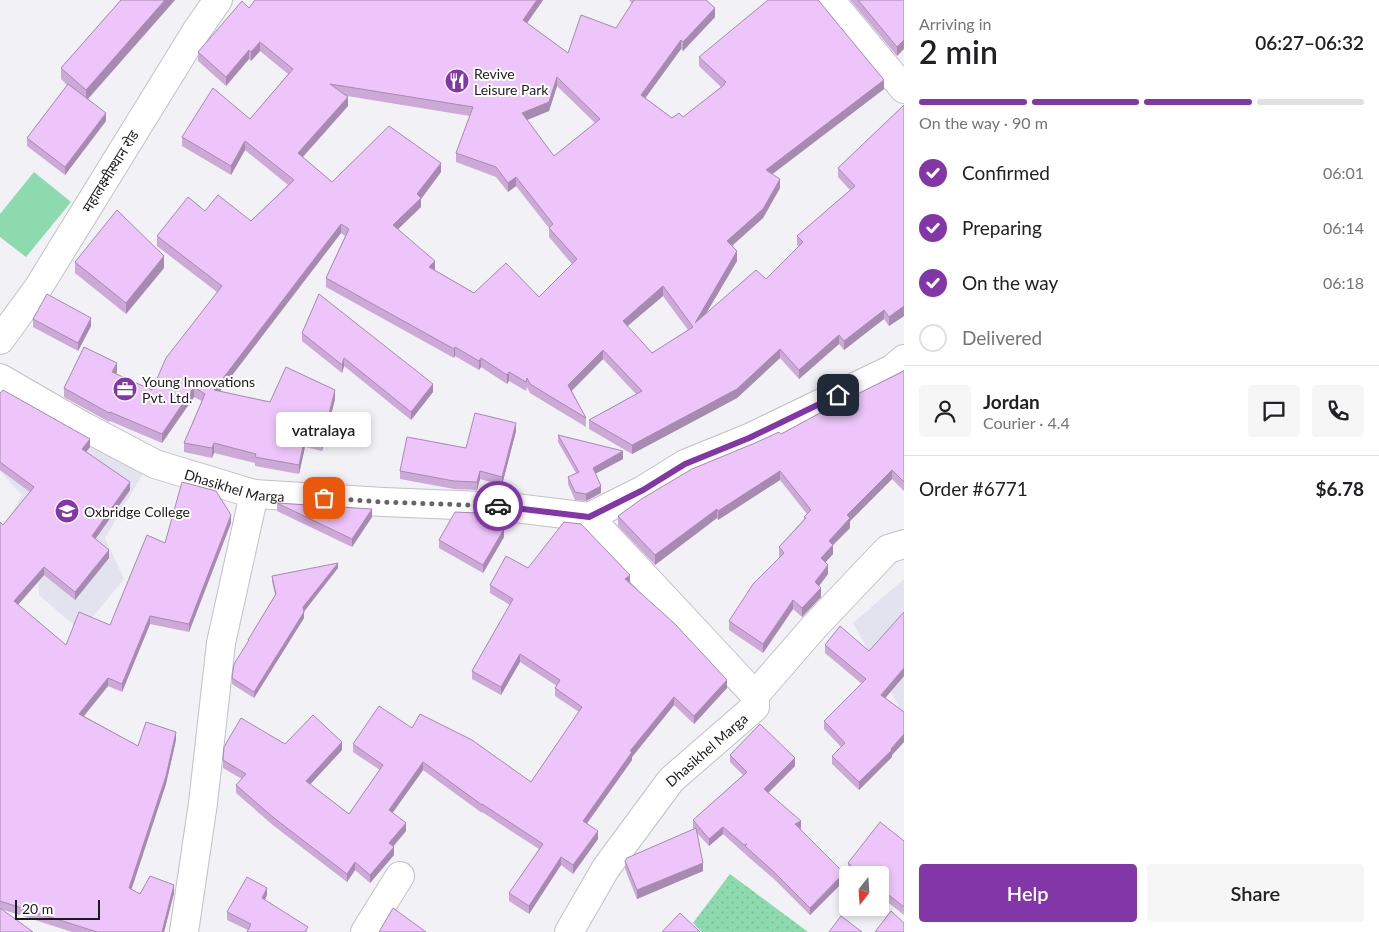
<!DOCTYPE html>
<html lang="en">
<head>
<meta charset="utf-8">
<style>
	body { margin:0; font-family:Lato,"Noto Sans Devanagari",sans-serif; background:#f6f6f6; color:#202124; height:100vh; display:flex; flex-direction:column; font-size:19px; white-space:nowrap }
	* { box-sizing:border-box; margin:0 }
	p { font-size:16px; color:#757577 }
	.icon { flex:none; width:28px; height:28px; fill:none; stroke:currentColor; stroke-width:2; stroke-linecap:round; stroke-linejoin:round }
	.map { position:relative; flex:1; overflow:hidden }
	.side { display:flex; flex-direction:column; background:#fff; width:475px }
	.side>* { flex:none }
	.needle { width:32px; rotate:197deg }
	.tools { position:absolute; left:839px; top:866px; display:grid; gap:10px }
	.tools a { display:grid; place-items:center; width:50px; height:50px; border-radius:5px; background:#fff; box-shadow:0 2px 8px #0003; font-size:25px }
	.scale { position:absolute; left:15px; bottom:12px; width:85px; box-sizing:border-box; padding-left:5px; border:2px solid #1b1b1d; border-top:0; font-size:14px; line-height:18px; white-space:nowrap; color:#1b1b1d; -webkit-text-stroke:4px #fff; paint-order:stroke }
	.pin { position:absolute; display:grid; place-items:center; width:42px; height:42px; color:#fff; margin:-21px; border-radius:10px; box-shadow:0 2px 8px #0006 }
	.courier { position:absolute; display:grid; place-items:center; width:50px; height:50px; margin:-25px; border:4px solid #8336a8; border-radius:50%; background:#fff; color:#222; box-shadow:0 1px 6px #0007 }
	.bubble { position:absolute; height:35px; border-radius:5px; background:#fff; box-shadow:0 2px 8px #0003; font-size:16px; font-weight:600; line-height:35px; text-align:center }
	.overview em { font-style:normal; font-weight:600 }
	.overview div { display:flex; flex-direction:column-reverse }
	.overview { display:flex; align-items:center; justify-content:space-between; height:85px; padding:0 15px }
	h1 { font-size:32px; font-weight:600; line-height:38px }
	.bar { display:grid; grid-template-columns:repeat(4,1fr); gap:8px 5px; align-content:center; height:60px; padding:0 15px }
	.bar i { height:6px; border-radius:4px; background:#e0e0e0 }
	.bar .on { background:#8336a8 }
	.bar p { grid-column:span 4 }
	.line { display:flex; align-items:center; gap:12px; padding:0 15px; border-top:1px solid #e0e0e0 }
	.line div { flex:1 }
	.round { display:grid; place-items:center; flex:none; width:52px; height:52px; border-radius:5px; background:#f6f6f6 }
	ol { padding:0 15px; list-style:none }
	li { display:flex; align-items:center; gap:15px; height:55px }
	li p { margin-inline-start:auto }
	li .icon { padding:5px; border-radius:50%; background:#8336a8; color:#fff; stroke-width:4 }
	li:last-child { color:#757577 }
	li i { width:28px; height:28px; border:2px solid #e0e0e0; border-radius:50% }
	.button { display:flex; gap:10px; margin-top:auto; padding:10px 15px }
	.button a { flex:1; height:58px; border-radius:5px; background:#8336a8; color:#fff; font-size:20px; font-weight:600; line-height:58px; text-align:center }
	.button a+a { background:#f6f6f6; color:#202124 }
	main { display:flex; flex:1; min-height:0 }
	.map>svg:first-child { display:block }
	.built { fill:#e3e3ef }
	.grass { fill:#8ddaae }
	.park { fill:url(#park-dots) }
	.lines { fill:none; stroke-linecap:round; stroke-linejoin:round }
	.minor-casing { stroke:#c1c1c6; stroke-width:30 }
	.minor { stroke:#fff; stroke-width:28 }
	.wall { fill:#cca9d7; fill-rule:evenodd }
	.shaded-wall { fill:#a68aaf }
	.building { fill:#edc5fa; stroke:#a68aaf; fill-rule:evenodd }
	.done { stroke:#666669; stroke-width:5; stroke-dasharray:0 9 }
	.route { stroke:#8336a8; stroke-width:6 }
	.labels { text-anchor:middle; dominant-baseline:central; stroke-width:4; stroke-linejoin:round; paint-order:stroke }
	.poi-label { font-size:14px; fill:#1b1b1d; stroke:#fff; text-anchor:start }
	.street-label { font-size:14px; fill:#1b1b1d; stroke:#fff }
</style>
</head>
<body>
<main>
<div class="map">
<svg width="904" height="932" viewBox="0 0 904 932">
	<defs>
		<pattern id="park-dots" width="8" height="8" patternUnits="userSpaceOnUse" patternTransform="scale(1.25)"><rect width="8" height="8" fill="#8ddaae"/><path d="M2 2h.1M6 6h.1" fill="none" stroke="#79ba95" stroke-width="1.8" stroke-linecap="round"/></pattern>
	</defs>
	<rect width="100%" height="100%" fill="#f1f1f6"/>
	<g class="built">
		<path d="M0,390L145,470L105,538L124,579L81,631L39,595L37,557L4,527L22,495L0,471Z"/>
		<path d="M904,579V716L853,623Z"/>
	</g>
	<path class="grass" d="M34,172L71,202L26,257L0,237V214Z"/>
	<path class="park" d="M730,874L808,932H702L693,923Z"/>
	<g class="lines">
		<defs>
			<g id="minor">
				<path d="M830,0L904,89"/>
				<path d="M0,340L38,288L197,30L218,0"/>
				<path id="s1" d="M0,378L83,426L155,464L254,494L383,502L507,507L589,517L643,490L685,464L749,438L892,369L904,359"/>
				<path d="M589,517L755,695"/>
				<path d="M184,932L203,803L221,643L254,494"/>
				<path d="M365,932L400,876"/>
				<path id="s2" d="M569,932L606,868L671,780L755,707V695L814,627L888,549L904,544"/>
			</g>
		</defs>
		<use href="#minor" class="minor-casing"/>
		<use href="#minor" class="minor"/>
	</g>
	<g class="wall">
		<path d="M121,0H175L88,99L106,121L65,175L27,146V138L67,85L61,79V68Z"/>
		<path d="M255,0H543L527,23L568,53L616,28L632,3L629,0H706L715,17L683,51L681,49L645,98L672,118L683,117L721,87L699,66V57L884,89L772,174L780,188L763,218L732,246L737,261L706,314L766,279L799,247L797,245V236L850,190L838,177V168L904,105V316L889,326L884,319L844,350L839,344L799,379L780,358L737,398L632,454L589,429V420L636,394L603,359L572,391L586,418V427L530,393L527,387L526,391L509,381L507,384L481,367L479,370L455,356L454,358L326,287V278L345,236L341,233L220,391L270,402L335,399L322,451L305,447L299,474L255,466V463L214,453L212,458L184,452V443L202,401L194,397L162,443L110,421L109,422L64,397V388L117,372L116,374L152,390L217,292L157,246V236L205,211L251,221L288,185L245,150L231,175L182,146V137L250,119L288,74L260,51L251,61L249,59L226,86L198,61V52L249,8ZM557,86L595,123L554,156L527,120L549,111ZM347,96L470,116L456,153V162L496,177L508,192L516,186L549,228V237L572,264L539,297L474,293L435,270L398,229L421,207V199L441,172L332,182L303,157L348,106ZM663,296L688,330L652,353L627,326Z"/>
		<path d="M850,0H904L897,56Z"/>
		<path d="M75,262L164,268L126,314L75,273Z"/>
		<path d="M33,319L91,326L78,351L33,327Z"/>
		<path d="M302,333L433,392L411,420L344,366L342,373L302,341Z"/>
		<path d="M904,370V491L892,479L850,521V528L833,545V554L825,563L828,574L819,586L821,597L802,617L793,609L763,653L729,630V621L780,557H779V547L804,519V517L807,514L780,480L718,520L717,518L655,565L618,526V516L781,434Z"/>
		<path d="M0,393L90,447L86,452L130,490L95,539L109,558L75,600L44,575L18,605L66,645L110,625L165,543L231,523L189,632L150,624L122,692L108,686L84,716L138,746L176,740L166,784L131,890L140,894L174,893L164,932H72L4,910L0,932V522L3,525L30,492L0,470Z"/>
		<path d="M516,431L502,485L480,479L477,490L454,489L400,479V471Z"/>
		<path d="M558,435L623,459L595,474L601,493L586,501L575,500L568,484V477L576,473L558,442Z"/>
		<path d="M277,503L372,517L352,547L277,511Z"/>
		<path d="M504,537L483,573L439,548V540Z"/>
		<path d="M338,568L303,611L304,618L254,698L232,684V678L248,643V640L275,595L272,582V576Z"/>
		<path d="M528,568L630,583L727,688L694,724L674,705L632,757V760L587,823L598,839L573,874L561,865L529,914L509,901V893L539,849L482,812V813L423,770L392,813L406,831L393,847L394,855L370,883L355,870L347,882L274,826L236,793V785L242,779L223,768V760L285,744L342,750L310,784L349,814L380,770L353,752V744L412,728L531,782L579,712L555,696V688L557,686L520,662L501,695L472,679V671L510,605L490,593V585Z"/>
		<path d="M904,612V676L885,698L904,712V742L892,755V757L859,790L832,764V756L841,747L824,729V721L862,684L825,653V645L869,651Z"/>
		<path d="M730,755L795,766L768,793L801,829L844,881L810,915L774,879L745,854V853H744L723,834L709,846L697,833L703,871L637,899L625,869V861L694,829L693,828V820L743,775L730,762Z"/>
		<path d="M904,841V915L880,896V875H853L848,870V863Z"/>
		<path d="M267,895L265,900L308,932L248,930L227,920V912Z"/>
	</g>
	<g class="shaded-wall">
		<path d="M165,0H175L86,101V90Z"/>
		<path d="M537,0H543L523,29V20Z"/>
		<path d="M715,8V17L683,51V42Z"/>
		<path d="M681,40V49L641,104V95Z"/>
		<path d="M904,40V49L897,56V47Z"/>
		<path d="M260,42V51L251,61V52Z"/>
		<path d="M249,50V59L226,86V77Z"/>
		<path d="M557,77V86L549,111L522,122V113Z"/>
		<path d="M884,80V89L766,179V170Z"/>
		<path d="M348,97V106L298,162V153Z"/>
		<path d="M106,113V121L65,175V167Z"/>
		<path d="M245,141V150L231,175V166Z"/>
		<path d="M441,163V172L421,199V207L393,234V225Z"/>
		<path d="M516,177V186L508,192V183Z"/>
		<path d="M780,179V188L763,218L727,250V241Z"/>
		<path d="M341,224V233L214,399V390Z"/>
		<path d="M737,251V261L695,332V323Z"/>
		<path d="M164,256V268L126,314V303Z"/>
		<path d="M435,261V270L429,267Z"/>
		<path d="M663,286V296L623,330V321Z"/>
		<path d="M904,306V316L889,326V317Z"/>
		<path d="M884,310V319L844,350V341Z"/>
		<path d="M91,318V326L78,351V343Z"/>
		<path d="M839,335V344L799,379V370Z"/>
		<path d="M455,347V356L454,358V349Z"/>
		<path d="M780,349V358L737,398L632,454V445Z"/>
		<path d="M603,350V359L568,394V385Z"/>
		<path d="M344,358V366L342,373V365Z"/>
		<path d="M481,358V367L479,370V361Z"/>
		<path d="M117,363V372L112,382V372Z"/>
		<path d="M509,372V381L507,384V375Z"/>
		<path d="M433,384V392L411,420V412Z"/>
		<path d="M194,387V397L162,443V434Z"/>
		<path d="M335,390V399L322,451V442Z"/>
		<path d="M516,423V431L502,485V477Z"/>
		<path d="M305,437V447L299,474V465Z"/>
		<path d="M90,439V447L82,457V449Z"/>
		<path d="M214,443V453L212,458V448Z"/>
		<path d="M623,451V459L593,475V468Z"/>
		<path d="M892,470V479L850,521V528L833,545V554L821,567V558L829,541L847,515Z"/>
		<path d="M480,471V479L477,490V482Z"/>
		<path d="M780,471V480L718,520V511Z"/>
		<path d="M130,482V490L92,544V536Z"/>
		<path d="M601,486V493L586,501V494Z"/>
		<path d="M372,509V517L352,547V539Z"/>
		<path d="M717,509V518L655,565V555Z"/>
		<path d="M231,515V523L189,632V624Z"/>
		<path d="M504,529V537L483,573V565Z"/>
		<path d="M109,550V558L75,600V592Z"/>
		<path d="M338,563V568L303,613V607Z"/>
		<path d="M828,565V574L815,591V582Z"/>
		<path d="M44,567V575L14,609V601Z"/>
		<path d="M630,575V583L625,579Z"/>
		<path d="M821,588V597L802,617V608Z"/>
		<path d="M793,600V609L763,653V644Z"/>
		<path d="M304,612V618L254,698V692Z"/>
		<path d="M150,616V624L122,692V684Z"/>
		<path d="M520,654V662L501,695V687Z"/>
		<path d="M904,668V676L881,703V695Z"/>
		<path d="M108,678V686L79,722V714Z"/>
		<path d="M727,680V688L694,724V716Z"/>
		<path d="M674,697V705L632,757V760L583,829V821L630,751Z"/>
		<path d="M176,732V740L166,784L129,897V888Z"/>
		<path d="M904,734V742L892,755V757L859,790V782L891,749Z"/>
		<path d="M342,742V750L306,789V781Z"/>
		<path d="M795,758V766L764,797V789Z"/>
		<path d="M423,762V770L389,818V810Z"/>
		<path d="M801,821V829L795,824Z"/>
		<path d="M406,823V831L389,851V843Z"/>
		<path d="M723,827V834L709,846V839Z"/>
		<path d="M598,831V839L573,874V865Z"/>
		<path d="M394,847V855L370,883V875Z"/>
		<path d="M561,857V865L529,914V906Z"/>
		<path d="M355,862V870L347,882V874Z"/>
		<path d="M703,863V871L637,899V890Z"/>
		<path d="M844,873V881L810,915V908Z"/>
		<path d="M174,885V893L164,932H162Z"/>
		<path d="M267,888V895L262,905V898Z"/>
	</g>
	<g class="building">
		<path d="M121,0H165L86,90L61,68Z"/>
		<path d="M255,0H537L523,20L568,53L581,15L616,28L634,0H706L715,8L683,42L681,40L641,95L672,118L679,113L683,117L724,85V84L726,82L699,57L768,0H818L884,80L766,170L780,179L763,209L727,241L737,251L695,323L756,270L766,279L803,242L797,236L855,186L838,168L904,105V306L889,317L884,310L844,341L839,335L799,370L780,349L737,389L632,445L589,420L642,391L603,350L568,385L586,418L530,384L527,378L526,382L509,372L507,375L481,358L479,361L455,347L454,349L326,278L349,229L341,224L214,390L270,402L286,367L335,390L322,442L305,437L299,465L255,457L256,454L214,443L212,448L184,443L205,394L194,387L162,434L110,412L109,413L64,388L84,347L117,363L112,372L152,390L166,358L222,286L157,236L188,197L205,211L218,195L251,221L294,180L245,141L231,166L182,137L213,88L250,119L293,69L260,42L251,52L249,50L226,77L198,52L242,1L249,8ZM557,77L600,119L554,156L522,113L549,102ZM330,84L473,107L456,153L496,167L508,183L516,177L553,224L549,228L577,259L539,297L506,263L474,293L429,267L435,261L393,225L421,198L417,194L441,163L389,126L332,182L298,153L348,97ZM663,286L693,327L652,353L623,321Z"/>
		<path d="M858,0H904V40L897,47Z"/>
		<path d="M68,84L106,113L65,167L27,138Z"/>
		<path d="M117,210L164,256L126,303L75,262Z"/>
		<path d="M47,294L91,318L78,343L33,319Z"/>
		<path d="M319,294L433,384L411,412L344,358L342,365L302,333Z"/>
		<path d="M904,370V482L892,470L847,515L850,518L829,541L833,545L821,558L828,565L815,582L821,588L802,608L793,600L763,644L729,621L753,584L784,553L779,547L806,518L804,517L811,510L780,471L718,511L717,509L655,555L618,516L643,498L692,469L755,443L779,432L781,434L833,406L902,372Z"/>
		<path d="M3,390L90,439L82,449L130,482L92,536L109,550L75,592L44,567L14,601L66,645L79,612L110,625L147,535L165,543L182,482L216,491L231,515L189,624L150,616L122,684L108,678L79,714L138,746L146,722L176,732L166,776L129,888L140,894L150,876L174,885L162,932H97L0,901V522L3,525L34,487L0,462V393Z"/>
		<path d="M475,413L516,423L502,477L480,471L477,482L454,481L400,471L407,437L466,448Z"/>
		<path d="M558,435L623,451L593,468L601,486L586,494L575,492L568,477L579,472Z"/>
		<path d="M277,503L372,509L352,539Z"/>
		<path d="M455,512L477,513L504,529L483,565L439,540Z"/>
		<path d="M564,522L581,524L630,575L625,579L674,623L727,680L694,716L674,697L630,751L632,752L583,821L598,831L573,865L561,857L529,906L509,893L543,844L482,804V805L423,762L389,810L406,823L389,843L394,847L370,875L355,862L347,874L274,818L236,785L246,774L223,760L224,747L241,718L285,744L313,715L342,742L306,781L349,814L383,765L353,744L379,706L412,728L420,714L472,740L531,782L582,707L555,688L560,680L520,654L501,687L472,671L513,599L490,585L506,556L528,568Z"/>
		<path d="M338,563L303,607L304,612L254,692L232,678L234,664L249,640H248L276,594L272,576Z"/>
		<path d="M904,612V668L881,695L904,712V734L891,749L892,750L859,782L832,756L845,743L824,721L866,679L825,645L840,626L869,651Z"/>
		<path d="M760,724L795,758L764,789L801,821L795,824L844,873L810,908L774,872L745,846L747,844L744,845L723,827L709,839L693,820L747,772L730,755Z"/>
		<path d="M880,822L904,841V907L880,888V875H863L848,863Z"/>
		<path d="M696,828L703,863L637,890L625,861L627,858Z"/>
		<path d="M247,877L267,888L262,898L308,927L305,932H247L251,924L227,912Z"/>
		<path d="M0,908L33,932H0Z"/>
		<path d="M393,908L426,932H379Z"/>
		<path d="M891,911L904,923V932H875Z"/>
		<path d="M680,913L700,932H662Z"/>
		<path d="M841,916L862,932H829Z"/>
	</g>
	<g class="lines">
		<path class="done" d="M324,498L383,502L498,506"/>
		<path class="route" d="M498,506L589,517L643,490L685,464L749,438L838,395"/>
	</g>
	<defs>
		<symbol id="restaurant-disc" viewBox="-11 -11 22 22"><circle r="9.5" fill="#8336a8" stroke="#fff"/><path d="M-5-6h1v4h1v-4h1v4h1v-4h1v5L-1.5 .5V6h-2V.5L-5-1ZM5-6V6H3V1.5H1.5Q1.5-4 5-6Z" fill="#fff"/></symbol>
		<symbol id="office-disc" viewBox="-11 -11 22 22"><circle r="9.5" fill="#8336a8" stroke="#fff"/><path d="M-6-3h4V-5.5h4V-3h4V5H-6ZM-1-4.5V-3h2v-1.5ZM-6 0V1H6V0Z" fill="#fff"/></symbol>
		<symbol id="university-disc" viewBox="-11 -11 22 22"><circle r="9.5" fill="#8336a8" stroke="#fff"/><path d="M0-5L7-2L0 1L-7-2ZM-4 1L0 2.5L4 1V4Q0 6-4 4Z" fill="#fff"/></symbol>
	</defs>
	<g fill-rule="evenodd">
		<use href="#restaurant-disc" x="443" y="67" width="28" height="28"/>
		<use href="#office-disc" x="111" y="375" width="28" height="28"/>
		<use href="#university-disc" x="53" y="497" width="28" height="28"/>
	</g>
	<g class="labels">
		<g class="poi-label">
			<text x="474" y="73">Revive<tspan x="474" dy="16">Leisure Park</tspan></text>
			<text x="142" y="381">Young Innovations<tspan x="142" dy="16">Pvt. Ltd.</tspan></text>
			<text x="84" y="511">Oxbridge College</text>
		</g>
		<g class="street-label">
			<text transform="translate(110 171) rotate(-58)">महालक्ष्मीस्थान रोड</text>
			<text stroke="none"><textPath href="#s1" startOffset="260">Dhasikhel Marga</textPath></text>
			<text stroke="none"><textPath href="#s2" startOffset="230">Dhasikhel Marga</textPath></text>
		</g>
	</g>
</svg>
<div class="tools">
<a><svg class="needle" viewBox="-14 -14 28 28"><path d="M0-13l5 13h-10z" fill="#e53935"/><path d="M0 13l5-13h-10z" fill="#757577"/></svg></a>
</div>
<div class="scale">20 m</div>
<div class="pin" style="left:324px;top:498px;background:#ea580c"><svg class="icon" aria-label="bag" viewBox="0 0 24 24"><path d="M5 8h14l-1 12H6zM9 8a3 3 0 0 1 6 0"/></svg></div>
<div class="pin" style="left:838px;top:395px;background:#1f2937"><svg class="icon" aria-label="home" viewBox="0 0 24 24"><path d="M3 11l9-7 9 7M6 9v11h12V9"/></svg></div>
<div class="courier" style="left:498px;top:506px"><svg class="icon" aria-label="car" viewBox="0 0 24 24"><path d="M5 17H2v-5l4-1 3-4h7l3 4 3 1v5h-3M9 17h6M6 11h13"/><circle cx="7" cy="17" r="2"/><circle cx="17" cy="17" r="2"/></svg></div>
<div class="bubble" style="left:276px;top:412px;width:95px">vatralaya</div>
</div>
<section class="side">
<div class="overview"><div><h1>2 min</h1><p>Arriving in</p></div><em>06:27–06:32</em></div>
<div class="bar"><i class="on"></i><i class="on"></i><i class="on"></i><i></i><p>On the way · 90 m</p></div>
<ol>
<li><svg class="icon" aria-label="check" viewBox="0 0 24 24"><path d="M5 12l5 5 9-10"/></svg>Confirmed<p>06:01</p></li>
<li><svg class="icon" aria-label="check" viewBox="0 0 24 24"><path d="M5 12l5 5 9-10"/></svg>Preparing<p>06:14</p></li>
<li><svg class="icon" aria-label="check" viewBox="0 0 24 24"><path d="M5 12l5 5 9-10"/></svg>On the way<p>06:18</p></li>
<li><i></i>Delivered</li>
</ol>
<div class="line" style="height:90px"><a class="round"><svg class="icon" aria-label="person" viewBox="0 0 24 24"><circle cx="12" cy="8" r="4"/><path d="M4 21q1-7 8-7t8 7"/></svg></a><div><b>Jordan</b><p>Courier · 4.4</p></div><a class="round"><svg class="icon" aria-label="chat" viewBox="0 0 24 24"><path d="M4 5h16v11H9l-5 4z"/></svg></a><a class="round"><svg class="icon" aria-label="phone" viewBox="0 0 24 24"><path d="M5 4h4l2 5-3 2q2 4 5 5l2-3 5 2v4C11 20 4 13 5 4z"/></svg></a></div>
<div class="line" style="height:65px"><div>Order #6771</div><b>$6.78</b></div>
<div class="button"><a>Help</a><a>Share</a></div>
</section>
</main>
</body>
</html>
